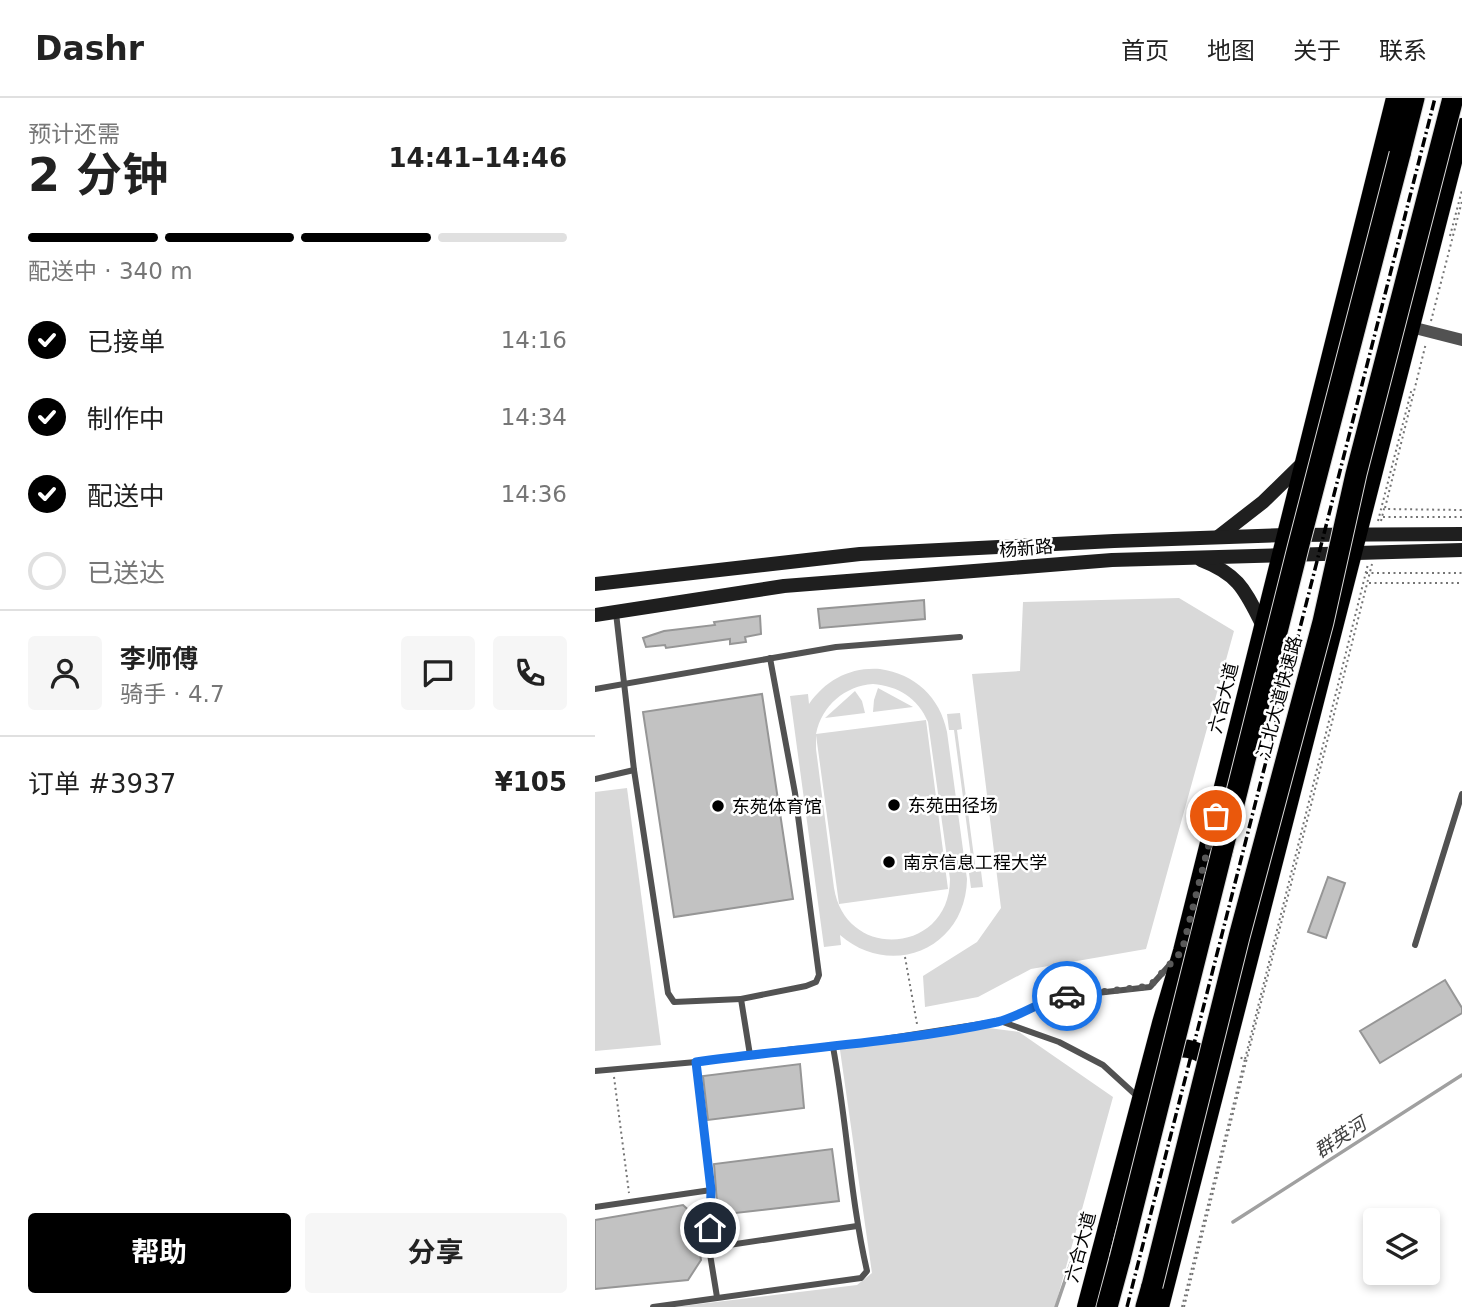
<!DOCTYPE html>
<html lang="zh">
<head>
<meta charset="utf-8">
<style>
	body { margin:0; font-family:"DejaVu Sans","Noto Sans SC",sans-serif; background:#f6f6f6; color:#222; height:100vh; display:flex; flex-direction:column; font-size:26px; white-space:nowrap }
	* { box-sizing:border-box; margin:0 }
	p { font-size:23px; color:#767676 }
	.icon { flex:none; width:38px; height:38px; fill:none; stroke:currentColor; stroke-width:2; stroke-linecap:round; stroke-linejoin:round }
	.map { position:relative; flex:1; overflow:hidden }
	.details { display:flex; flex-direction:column; background:#fff; width:595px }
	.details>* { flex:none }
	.fabs { position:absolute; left:768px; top:1110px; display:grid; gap:14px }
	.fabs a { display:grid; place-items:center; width:77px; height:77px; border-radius:7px; background:#fff; box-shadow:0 4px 10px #0003; font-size:35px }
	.pin { position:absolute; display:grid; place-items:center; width:60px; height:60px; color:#fff; margin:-30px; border:4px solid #fff; border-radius:50%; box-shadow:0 2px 7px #0007 }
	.courier { position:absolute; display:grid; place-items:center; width:70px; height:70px; margin:-35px; border:5px solid #1a73e8; border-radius:50%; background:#fff; color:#222; box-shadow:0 2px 9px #0007 }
	.headline em { font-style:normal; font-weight:700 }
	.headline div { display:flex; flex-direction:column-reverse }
	.headline { display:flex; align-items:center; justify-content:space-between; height:119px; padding:0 28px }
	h1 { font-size:46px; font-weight:700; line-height:52px }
	.bar { display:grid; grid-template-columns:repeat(4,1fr); gap:10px 7px; align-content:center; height:84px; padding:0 28px }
	.bar i { height:9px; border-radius:5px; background:#e0e0e0 }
	.bar .selected { background:#000 }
	.bar p { grid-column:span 4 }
	.line { display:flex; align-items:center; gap:18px; padding:0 28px; border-top:2px solid #e0e0e0 }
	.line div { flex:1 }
	.round { display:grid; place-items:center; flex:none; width:74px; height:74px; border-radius:7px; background:#f6f6f6 }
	ol { padding:0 28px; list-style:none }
	li { display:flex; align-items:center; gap:21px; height:77px }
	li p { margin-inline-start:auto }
	li .icon { padding:7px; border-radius:50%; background:#000; color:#fff; stroke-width:4 }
	li:last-child { color:#767676 }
	li i { width:38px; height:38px; border:4px solid #e0e0e0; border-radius:50% }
	.button { display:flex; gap:14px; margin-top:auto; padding:14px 28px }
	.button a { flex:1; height:80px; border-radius:7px; background:#000; color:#fff; font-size:28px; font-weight:700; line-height:80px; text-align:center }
	.button a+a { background:#f6f6f6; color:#222 }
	header { display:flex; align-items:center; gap:42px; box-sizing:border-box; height:98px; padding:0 35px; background:#fff; border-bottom:2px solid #e0e0e0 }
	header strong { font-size:33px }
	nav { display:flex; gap:38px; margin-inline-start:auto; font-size:24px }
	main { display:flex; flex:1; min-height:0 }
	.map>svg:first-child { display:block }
	.green { fill:#d9d9d9; fill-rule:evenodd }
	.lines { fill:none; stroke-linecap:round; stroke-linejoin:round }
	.stream { stroke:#a0a0a0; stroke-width:3.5 }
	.building { fill:#c2c2c2; stroke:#969696; stroke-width:2 }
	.primary-casing { stroke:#dbdbdb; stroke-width:19 }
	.highway-casing { stroke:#dbdbdb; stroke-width:23 }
	.path { stroke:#747474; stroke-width:2; stroke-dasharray:2 3.5; stroke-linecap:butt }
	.lane { stroke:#525252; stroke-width:6 }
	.street { stroke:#525252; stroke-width:12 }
	.secondary { stroke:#1f1f1f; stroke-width:14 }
	.primary { stroke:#000; stroke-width:18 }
	.highway { stroke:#000; stroke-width:21 }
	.rail { stroke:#000; stroke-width:3.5; stroke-dasharray:10 3.5 2 3.5; stroke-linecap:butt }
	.highway-bridge-casing { stroke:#dbdbdb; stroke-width:23; stroke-linecap:butt }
	.highway-bridge { stroke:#000; stroke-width:21 }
	.done { stroke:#595959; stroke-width:7; stroke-dasharray:0 12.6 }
	.route { stroke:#1a73e8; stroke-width:9 }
	.poi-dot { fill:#000; stroke:#fff; stroke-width:2.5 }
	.labels { text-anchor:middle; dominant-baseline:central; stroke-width:5; stroke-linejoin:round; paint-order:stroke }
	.street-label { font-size:18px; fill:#000; stroke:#fff }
	.poi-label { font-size:18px; fill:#000; stroke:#fff; text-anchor:start }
	.water-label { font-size:19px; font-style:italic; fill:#414141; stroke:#fff }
</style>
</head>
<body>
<header>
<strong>Dashr</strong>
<nav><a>首页</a><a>地图</a><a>关于</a><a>联系</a></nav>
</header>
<main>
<section class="details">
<div class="headline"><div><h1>2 分钟</h1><p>预计还需</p></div><em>14:41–14:46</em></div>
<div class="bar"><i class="selected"></i><i class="selected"></i><i class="selected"></i><i></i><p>配送中 · 340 m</p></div>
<ol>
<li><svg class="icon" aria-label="check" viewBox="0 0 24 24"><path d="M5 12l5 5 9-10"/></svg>已接单<p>14:16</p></li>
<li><svg class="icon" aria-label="check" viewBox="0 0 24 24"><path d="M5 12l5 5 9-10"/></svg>制作中<p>14:34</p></li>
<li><svg class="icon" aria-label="check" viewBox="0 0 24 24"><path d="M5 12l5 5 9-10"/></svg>配送中<p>14:36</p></li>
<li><i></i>已送达</li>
</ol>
<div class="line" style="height:126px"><a class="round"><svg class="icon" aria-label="person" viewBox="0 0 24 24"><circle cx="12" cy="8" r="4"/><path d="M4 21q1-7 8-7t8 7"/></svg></a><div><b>李师傅</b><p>骑手 · 4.7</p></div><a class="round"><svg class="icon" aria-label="chat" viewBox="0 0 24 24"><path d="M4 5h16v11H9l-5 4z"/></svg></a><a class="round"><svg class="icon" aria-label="phone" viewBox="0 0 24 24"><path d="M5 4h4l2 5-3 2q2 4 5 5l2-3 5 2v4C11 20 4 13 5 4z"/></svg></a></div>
<div class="line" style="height:91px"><div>订单 #3937</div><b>¥105</b></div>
<div class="button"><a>帮助</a><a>分享</a></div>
</section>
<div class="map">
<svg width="867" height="1209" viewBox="0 0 867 1209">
	<rect width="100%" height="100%" fill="#fff"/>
	<g class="green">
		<path d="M584,500L639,533L551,851L436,871L383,899L330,909L328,878L382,844L406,810L377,576L425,573L428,504Z"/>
		<path d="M285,571C320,576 345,599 352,634L372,781C371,850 297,882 245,837L246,847L229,849L195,598L213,596L214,606C231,582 255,569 285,571ZM278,586C303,588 323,600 333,624L355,781C355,856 251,864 239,790L221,651V637L244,806L353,791L331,622L221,636C227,607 250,588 278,586Z"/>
		<path d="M283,590L318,609L278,614L279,602Z"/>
		<path d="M260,593L267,603L270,615L230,620Z"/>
		<path d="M365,615L367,631L362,632L381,774L386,773L388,789L376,790L374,775L378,774L359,632H354L352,616Z"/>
		<path d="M32,690L66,947L0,953V694Z"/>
		<path d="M370,927L424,934L518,999L460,1209H79L262,1187L277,1175L244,945Z"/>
	</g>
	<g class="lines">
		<g class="stream">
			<path d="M638,1124L867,977"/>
			<path d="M461,1209L476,1165"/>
		</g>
	</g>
	<g class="building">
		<path d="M329,502L330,521L225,530L223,511Z"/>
		<path d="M165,518L166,536L150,539L151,544L135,546V541L71,550L70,547L51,549L48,540L69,533L120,527L119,524Z"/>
		<path d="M167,596L198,801L79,819L48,614Z"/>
		<path d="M733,779L750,785L731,840L713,834Z"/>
		<path d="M850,882L867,910V915L785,965L765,933Z"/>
		<path d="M205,966L209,1010L113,1022L108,978Z"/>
		<path d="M237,1051L244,1103L123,1117L119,1066Z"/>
		<path d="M88,1107L99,1117L106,1162L93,1182L0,1191V1122Z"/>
	</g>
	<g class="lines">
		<defs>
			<g id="primary">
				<path d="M568,954C590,947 606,950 620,969"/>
				<path d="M491,1209L566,925L587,853L800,0"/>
				<path d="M565,1209C664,815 768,423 867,29"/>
			</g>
			<g id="highway">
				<path d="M805,56L819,0"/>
				<path d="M512,1209L525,1161"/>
				<path d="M551,1209L557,1188"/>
			</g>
		</defs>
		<use href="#primary" class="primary-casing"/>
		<use href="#highway" class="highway-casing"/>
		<g class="path">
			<path d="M855,138L867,92"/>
			<path d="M836,223L867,103"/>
			<path d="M790,410L831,245"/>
			<path d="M788,419H867"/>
			<path d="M783,423L817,290"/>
			<path d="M786,423L789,411L867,412"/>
			<path d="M771,475H867"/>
			<path d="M774,485H867"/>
			<path d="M310,859L322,926"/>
			<path d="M650,961L773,466"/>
			<path d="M19,979L34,1095"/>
			<path d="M587,1209L650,961L643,959"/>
			<path d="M589,1209L777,466"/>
		</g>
		<g class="lane">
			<path d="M21,515L39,672L73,895L79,904L146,901"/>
			<path d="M0,591L241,549L365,539"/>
			<path d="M0,681L39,672"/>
			<path d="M820,847L867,696"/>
			<path d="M405,923L464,944L508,967L543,999"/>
			<path d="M155,957L146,901L211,888L221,884L224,877L200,695L175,560"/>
			<path d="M101,964L116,1092L114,1150L122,1199"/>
			<path d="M0,973L101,964L199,951L238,949L405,923L466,899L555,889L579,862"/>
			<path d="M0,1109L116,1092"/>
			<path d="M114,1150L262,1128"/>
			<path d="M58,1209L266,1180L272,1173C255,1099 252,1024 238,949"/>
		</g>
		<path class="street" d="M816,229L867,242"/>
		<g class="secondary">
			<path d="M623,439L668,404L709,364"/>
			<path d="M606,462C645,477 650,493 668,528"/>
			<path d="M0,486L265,456L519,443L690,437L867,436"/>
			<path d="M0,517L189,488L517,462L867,452"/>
		</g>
		<use href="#primary" class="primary"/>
		<use href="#highway" class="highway"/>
		<g class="rail">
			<path d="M635,760L735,352L826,0"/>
			<path d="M532,1209L840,0"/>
		</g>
		<defs>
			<g id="highway-bridge">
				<path d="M525,1161L703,450L805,56"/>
				<path d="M557,1188L644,839L728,524L761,376L858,0"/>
			</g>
		</defs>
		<use href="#highway-bridge" class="highway-bridge-casing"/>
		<use href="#highway-bridge" class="highway-bridge"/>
	</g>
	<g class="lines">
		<path class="done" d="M472,898L555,888L587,853L621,718"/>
		<path class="route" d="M115,1130L116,1092L101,964C201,950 303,945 402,924C427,918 447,901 472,898"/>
	</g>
	<g class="poi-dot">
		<circle cx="299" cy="707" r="7"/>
		<circle cx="123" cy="708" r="7"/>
		<circle cx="294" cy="764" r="7"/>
	</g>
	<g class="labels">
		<g class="street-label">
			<text transform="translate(431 450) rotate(-5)">杨新路</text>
			<text transform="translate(684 599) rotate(-75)">江北大道快速路</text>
			<text transform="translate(628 600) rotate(-76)">六合大道</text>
			<text transform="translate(485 1149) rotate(-75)">六合大道</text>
		</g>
		<g class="poi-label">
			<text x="313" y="707">东苑田径场</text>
			<text x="137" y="708">东苑体育馆</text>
			<text x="308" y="764">南京信息工程大学</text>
		</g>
		<g class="water-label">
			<text transform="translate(745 1039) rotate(-33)">群英河</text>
		</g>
	</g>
</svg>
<div class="fabs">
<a><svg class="icon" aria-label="layers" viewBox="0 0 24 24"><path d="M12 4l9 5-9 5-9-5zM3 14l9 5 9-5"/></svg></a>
</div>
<div class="pin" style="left:621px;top:718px;background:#ea580c"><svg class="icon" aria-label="bag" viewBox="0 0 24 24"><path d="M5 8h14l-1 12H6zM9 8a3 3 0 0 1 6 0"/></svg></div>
<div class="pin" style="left:115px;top:1130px;background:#1f2937"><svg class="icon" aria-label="home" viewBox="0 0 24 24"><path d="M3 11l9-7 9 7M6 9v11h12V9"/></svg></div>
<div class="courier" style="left:472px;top:898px"><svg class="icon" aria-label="car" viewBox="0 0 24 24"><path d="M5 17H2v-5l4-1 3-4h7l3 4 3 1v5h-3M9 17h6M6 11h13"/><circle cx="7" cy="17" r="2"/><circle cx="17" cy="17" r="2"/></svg></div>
</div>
</main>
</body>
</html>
